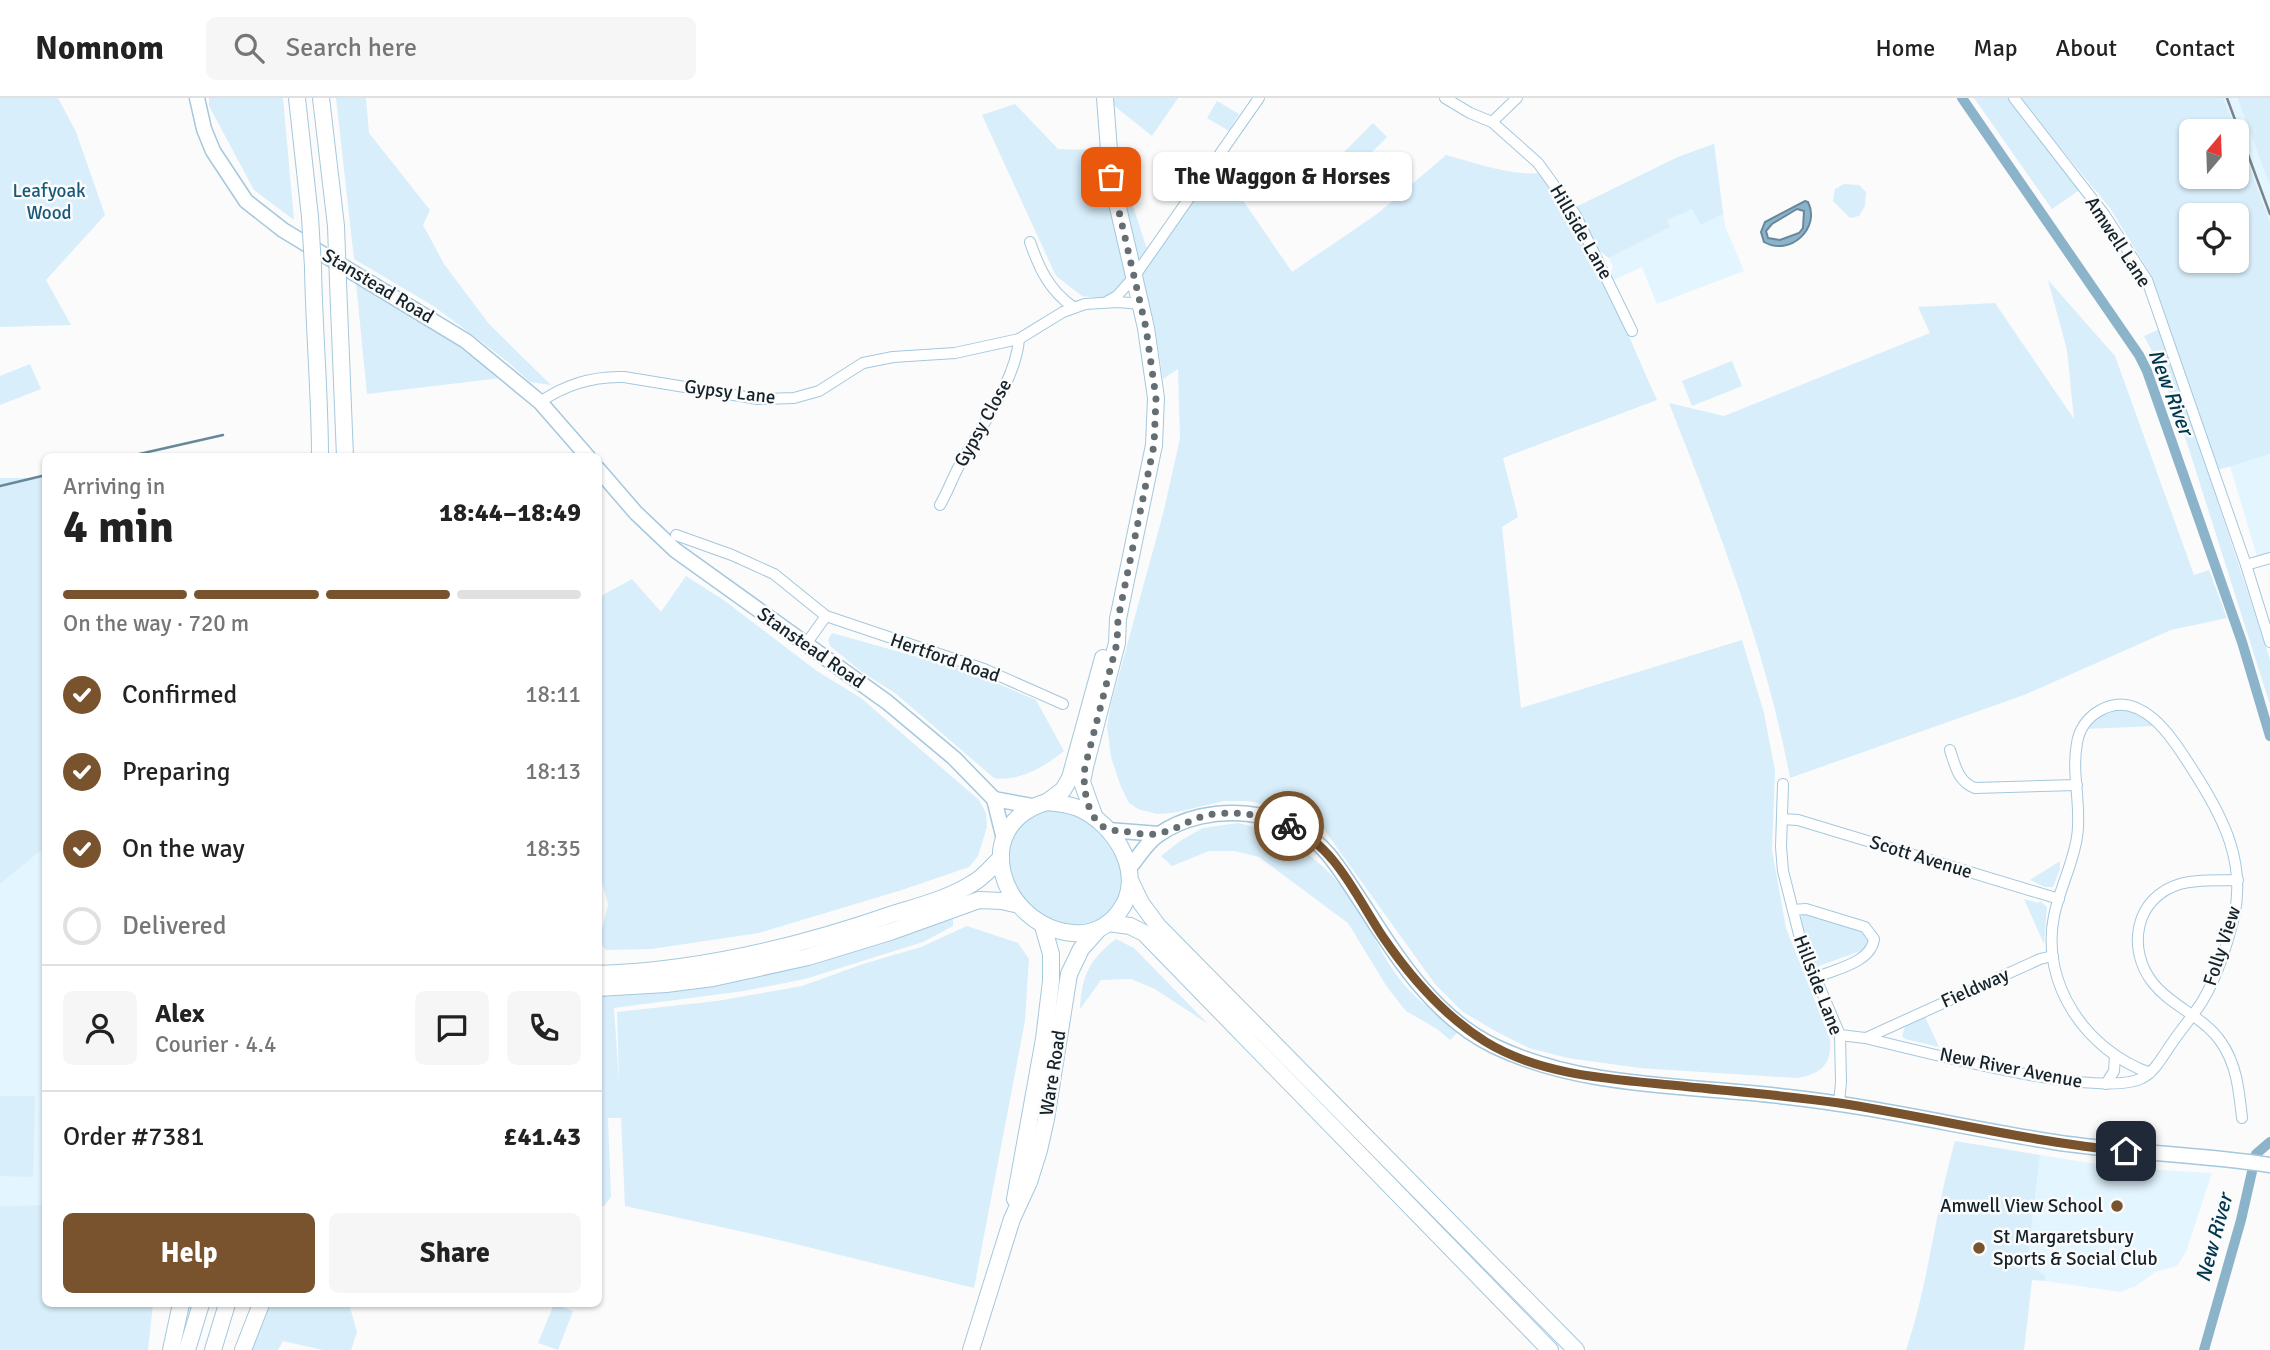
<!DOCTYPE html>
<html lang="en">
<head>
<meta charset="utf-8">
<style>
	body { margin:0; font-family:Signika,sans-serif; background:#f6f6f6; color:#222; height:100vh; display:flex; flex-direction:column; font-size:26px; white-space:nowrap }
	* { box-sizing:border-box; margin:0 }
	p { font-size:23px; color:#767676 }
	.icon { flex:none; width:38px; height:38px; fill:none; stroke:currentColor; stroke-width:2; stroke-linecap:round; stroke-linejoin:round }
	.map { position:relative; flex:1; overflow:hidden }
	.details { position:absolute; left:42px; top:355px; width:560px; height:854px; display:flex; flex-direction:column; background:#fff; border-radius:10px; box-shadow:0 2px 5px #0004 }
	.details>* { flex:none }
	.needle { width:46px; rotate:19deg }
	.tools { position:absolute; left:2179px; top:21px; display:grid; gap:14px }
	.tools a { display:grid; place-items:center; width:70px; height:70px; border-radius:10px; background:#fff; box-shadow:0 2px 5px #0004; font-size:35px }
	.pin { position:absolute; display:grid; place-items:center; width:60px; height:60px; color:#fff; margin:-30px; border-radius:14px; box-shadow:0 4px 10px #0006 }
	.courier { position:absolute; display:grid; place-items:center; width:70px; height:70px; margin:-35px; border:5px solid #78532e; border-radius:50%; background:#fff; color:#222; box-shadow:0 2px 9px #0007 }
	.bubble { position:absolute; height:49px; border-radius:10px; background:#fff; box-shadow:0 2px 5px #0004; font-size:23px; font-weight:800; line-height:49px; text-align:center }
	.summary em { font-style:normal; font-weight:800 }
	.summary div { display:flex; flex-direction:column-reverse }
	.summary { display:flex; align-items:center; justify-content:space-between; height:119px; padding:0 21px }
	h1 { font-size:46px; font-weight:800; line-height:52px }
	.bar { display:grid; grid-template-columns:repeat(4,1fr); gap:10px 7px; align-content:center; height:84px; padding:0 21px }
	.bar i { height:9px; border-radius:5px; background:#e0e0e0 }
	.bar .current { background:#78532e }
	.bar p { grid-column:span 4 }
	.line { display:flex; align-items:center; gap:18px; padding:0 21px; border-top:2px solid #e0e0e0 }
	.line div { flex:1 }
	.round { display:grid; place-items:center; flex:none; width:74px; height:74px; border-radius:10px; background:#f6f6f6 }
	ol { padding:0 21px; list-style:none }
	li { display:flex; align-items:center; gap:21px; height:77px }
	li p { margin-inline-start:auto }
	li .icon { padding:7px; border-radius:50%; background:#78532e; color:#fff; stroke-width:4 }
	li:last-child { color:#767676 }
	li i { width:38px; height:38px; border:4px solid #e0e0e0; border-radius:50% }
	.cta { display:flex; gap:14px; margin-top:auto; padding:14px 21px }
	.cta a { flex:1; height:80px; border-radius:10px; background:#78532e; color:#fff; font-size:28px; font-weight:800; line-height:80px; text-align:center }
	.cta a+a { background:#f6f6f6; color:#222 }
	header { display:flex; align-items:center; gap:42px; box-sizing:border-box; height:98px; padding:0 35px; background:#fff; border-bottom:2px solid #e0e0e0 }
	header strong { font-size:33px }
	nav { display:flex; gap:38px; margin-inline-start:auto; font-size:24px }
	.search { width:490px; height:63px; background:#f6f6f6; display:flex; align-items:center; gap:18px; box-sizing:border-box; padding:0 24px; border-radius:10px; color:#767676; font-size:26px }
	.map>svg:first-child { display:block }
	.built { fill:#e3f5ff }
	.green { fill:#d8eefa; fill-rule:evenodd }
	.water { fill:#8bb3ca; stroke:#67889a; stroke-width:2; fill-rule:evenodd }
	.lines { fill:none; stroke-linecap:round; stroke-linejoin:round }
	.stream { stroke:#67889a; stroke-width:2.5 }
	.canal { stroke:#8bb3ca; stroke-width:10 }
	.minor-casing { stroke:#a4c8dd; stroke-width:12 }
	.secondary-casing { stroke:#a4c8dd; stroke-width:17 }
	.primary-casing { stroke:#a4c8dd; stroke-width:18 }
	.trunk-casing { stroke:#a4c8dd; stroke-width:18 }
	.minor { stroke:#fff; stroke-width:10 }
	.secondary { stroke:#fff; stroke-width:14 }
	.primary { stroke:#fff; stroke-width:16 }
	.trunk { stroke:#fff; stroke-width:16 }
	.rail { stroke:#7d8489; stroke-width:2.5 }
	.trunk-bridge-casing { stroke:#a4c8dd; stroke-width:18; stroke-linecap:butt }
	.trunk-bridge { stroke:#fff; stroke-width:16 }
	.done { stroke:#656e73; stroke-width:7; stroke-dasharray:0 12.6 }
	.route { stroke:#78532e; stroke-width:9 }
	.poi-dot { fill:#78532e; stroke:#fbfbfb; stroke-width:2.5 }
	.labels { text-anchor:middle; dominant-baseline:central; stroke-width:5; stroke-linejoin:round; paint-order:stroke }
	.park-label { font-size:19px; fill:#155a7b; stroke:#fbfbfb }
	.street-label { font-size:19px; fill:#14222a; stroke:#fbfbfb }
	.poi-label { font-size:19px; fill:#14222a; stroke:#fbfbfb; text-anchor:end }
	.water-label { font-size:21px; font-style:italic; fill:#00374f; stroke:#fbfbfb }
</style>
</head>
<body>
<header>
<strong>Nomnom</strong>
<div class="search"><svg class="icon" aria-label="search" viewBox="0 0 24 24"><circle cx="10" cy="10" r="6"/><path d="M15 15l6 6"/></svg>Search here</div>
<nav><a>Home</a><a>Map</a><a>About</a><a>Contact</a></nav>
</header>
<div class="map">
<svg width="2270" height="1252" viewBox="0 0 2270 1252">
	<rect width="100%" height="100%" fill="#fbfbfb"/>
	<g class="built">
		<path d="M2223,0H2237L2270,88V125Z"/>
		<path d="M1714,46L1725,128L1744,173L1657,206L1642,169L1614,182L1610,176L1613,169L1609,160L1597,151L1576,109L1678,59Z"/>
		<path d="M2270,356V455L2257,458L2230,368Z"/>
		<path d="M45,749V1107L0,1108V786Z"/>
		<path d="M2040,1057L2122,1070L2212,1075L2186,1154L2177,1168L2155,1174L2136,1188L2120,1194L2045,1183V1177L2034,1170L2028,1160Z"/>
	</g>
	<g class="green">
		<path d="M0,0H58L76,34L105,117L46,182L71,227L0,229Z"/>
		<path d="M209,0H283L294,122L254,92L209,8Z"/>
		<path d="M336,0H366L369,35L430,112L423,127L444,166L489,226L551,287L530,284L508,264L435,209L354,161Z"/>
		<path d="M1112,0H1178L1152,38L1112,6Z"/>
		<path d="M1974,0H2010L2081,91L2052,111Z"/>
		<path d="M2019,0H2223L2236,33H2191V79H2236L2237,35L2270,125V356L2218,372L2151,177L2110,110ZM2191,117H2236V163H2191Z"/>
		<path d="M2237,0H2270V88L2241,10Z"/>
		<path d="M1217,3L1239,16L1229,33L1207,20Z"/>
		<path d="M1015,6L1058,51L1096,52L1127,182L1113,198L1099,200L1082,198L1056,178L982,17Z"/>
		<path d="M1373,25L1387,39L1354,72L1340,58Z"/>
		<path d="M1714,46L1723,116L1701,127L1692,111L1667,122L1670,129L1609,160L1597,151L1576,109L1678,59Z"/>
		<path d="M1446,57C1477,65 1510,78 1541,75C1590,136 1624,230 1657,302L1503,360L1518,419L1502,429L1521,610L1742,542L1764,615L1775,673L1772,752L1786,830L1830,941C1832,967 1821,976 1797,980L1640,970L1568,960L1529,950L1497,934L1463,914L1435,886L1320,726L1268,707L1247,703H1224L1173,715L1157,716L1138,711L1129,705L1121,689L1111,659L1107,628L1111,606L1163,416L1180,341L1178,271L1163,281L1154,224L1141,178C1162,138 1194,106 1220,69L1292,174L1377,116Z"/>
		<path d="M1844,86L1859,87L1866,94L1865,108L1859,118L1850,120L1833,103L1835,91Z"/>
		<path d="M1131,102L1147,151L1139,162L1136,159L1123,103Z"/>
		<path d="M2048,182L2115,258L2194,477L2209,472L2227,520L2171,532L2024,597L1790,680C1766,551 1717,427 1669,305L1724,318L1930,235L1918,209L1995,205L2074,321L2067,252Z"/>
		<path d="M356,185L455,245L501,280L367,296Z"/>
		<path d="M2160,231L2270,561V607L2188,348L2158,264L2144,238Z"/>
		<path d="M1732,263L1742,288L1692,308L1682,283Z"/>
		<path d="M30,266L41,291L0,307V278Z"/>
		<path d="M0,380H46L45,749L0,786Z"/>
		<path d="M686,478L725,503L817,573L861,600L979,702L986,715L987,729L978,758L969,769L902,792L759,835L651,851L606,852L599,844L608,806L598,771L599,499L632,481L661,514Z"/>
		<path d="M832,535L968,573L1036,602L1064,653C1045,668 1020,684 994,680L895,595L863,575L830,548L828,542Z"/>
		<path d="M2122,611L2137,614L2155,628L2086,631C2097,619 2106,613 2122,611Z"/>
		<path d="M1056,711L1071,713L1101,733L1122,762L1123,794L1110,815L1089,829L1048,826L1027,809L1006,774L1010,741L1027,721L1048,712Z"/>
		<path d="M1238,725C1283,734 1321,760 1348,797C1366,821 1378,850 1395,875C1412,899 1436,916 1458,934L1450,942L1437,931L1406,913L1387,889L1348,825L1259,759L1235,753H1209L1172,768L1161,758L1180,743L1203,730Z"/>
		<path d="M2060,763V771L2053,789H2045L2030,782Z"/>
		<path d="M2024,801L2038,805L2040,803L2047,809L2044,846Z"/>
		<path d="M1806,815L1864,833L1870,843L1866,851L1816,869C1810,855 1797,833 1802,817Z"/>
		<path d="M953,821V828L923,844L805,881L744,893L614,910L619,984L617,914L717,903L802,888L863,866L921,849L967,828L1018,845L1029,861L1025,923L974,1190L775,1141L625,1108L621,1020H608L611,1099L604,1108H599V896L921,830Z"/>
		<path d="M1116,841L1134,850L1208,926L1155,891L1131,881L1101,882L1080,911C1082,877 1089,862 1116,841Z"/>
		<path d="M1925,919L1939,949L1905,941L1902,938L1905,929Z"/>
		<path d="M0,998H35L33,1079L0,1078Z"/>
		<path d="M1955,1043L2040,1057L2028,1160L2034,1170L2045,1177V1183L2032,1182L2024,1252H1906C1929,1185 1935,1112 1955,1043Z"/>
		<path d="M45,1107L46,1206H153L148,1252H0V1108Z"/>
		<path d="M268,1206H349L357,1234L351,1252H323L283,1243L278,1252H248Z"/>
		<path d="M554,1206L573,1213L558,1252L538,1245Z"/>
	</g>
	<path class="water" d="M1805,103L1808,104C1821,130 1790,159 1764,144L1761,134L1765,124ZM1797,111L1804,113L1803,130L1799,135L1780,142L1768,140L1766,133L1772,126Z"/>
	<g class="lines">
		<g class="stream">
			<path d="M126,359L223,337"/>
			<path d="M0,388L46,377"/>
		</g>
		<g class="canal">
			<path d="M1962,0L2139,257L2147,273L2242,544L2270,638"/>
			<path d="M2204,1252L2241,1122L2256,1056L2270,1044"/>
		</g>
		<defs>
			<g id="minor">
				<path d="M1445,0L1470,15L1492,24L1538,65L1575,116L1632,233"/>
				<path d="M2014,0L2104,116L2147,182L2246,467L2270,544"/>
				<path d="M1492,24L1517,0"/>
				<path d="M1030,144C1039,170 1049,192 1073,209"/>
				<path d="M1108,203L1117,198L1134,179L1259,0"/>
				<path d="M540,304C566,286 593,278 624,279L758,301L794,300L819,293L863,265L893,259L955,255L1019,241L1063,214L1085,206L1118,204L1141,206"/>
				<path d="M940,407C947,395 952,381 959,368C979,331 1016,283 1019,241"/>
				<path d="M676,437L732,457L774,476L826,518L984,571L1063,606"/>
				<path d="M2246,467L2270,460"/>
				<path d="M806,546L826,518"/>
				<path d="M1950,652C1955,667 1958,684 1975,690L2077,687"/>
				<path d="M1783,686L1781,749L1783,773L1802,848L1840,937L1841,984L1839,1005"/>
				<path d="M1782,721L1798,722L2059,801"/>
				<path d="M2238,782C2219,783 2198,781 2180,786C2135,799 2126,851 2153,885C2172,909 2203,918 2221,944C2237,967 2239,993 2242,1020"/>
				<path d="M1793,812L1806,811L1865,829L1874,841C1871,865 1835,871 1815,880"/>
				<path d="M1840,937L1865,940C1917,952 2101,1002 2142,980C2155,974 2164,956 2172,945C2182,930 2194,917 2203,902C2218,877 2227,847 2234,819C2246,765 2224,721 2196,677C2176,646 2143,587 2099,613C2087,620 2079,632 2077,645C2071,676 2082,708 2077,739C2073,766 2059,792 2054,818C2040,886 2087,953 2150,975"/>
				<path d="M1866,940L2040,861L2053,858"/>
				<path d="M2106,986L2114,973L2115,958"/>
			</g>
			<g id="secondary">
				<path d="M197,0L204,31L213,53L246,103L283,132L466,243L540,304L588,359"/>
				<path d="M598,371L636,415L675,452L887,604L954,660L994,701L1004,741"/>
				<path d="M994,701L1032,708"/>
				<path d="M1108,732L1159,736"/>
				<path d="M1129,770C1139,759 1145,746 1158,737C1208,702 1289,709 1328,756C1343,774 1355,795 1368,814C1400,865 1438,921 1494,948C1583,991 1691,987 1788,999C1878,1009 1965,1030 2054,1044C2125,1055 2198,1056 2270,1067"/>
			</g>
			<g id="primary">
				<path d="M1047,704L1063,692L1070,680L1103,560"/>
				<path d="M1095,720L1082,684L1085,669L1117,545L1118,521L1154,347L1156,300L1146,230L1111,79L1105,0"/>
				<path d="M1015,1101L1044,941L1051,883V856L1043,828"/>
				<path d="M971,1252L1012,1121L1029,1084L1039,1052L1046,1021L1069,876L1081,851L1097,833"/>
			</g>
			<g id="trunk">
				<path d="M297,0L310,119"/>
				<path d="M321,0L336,128"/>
				<path d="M313,169C314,232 320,295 320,359"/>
				<path d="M338,184L345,359"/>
				<path d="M1047,704C1057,705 1069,706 1078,710C1116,726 1147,778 1119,814C1108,829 1091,837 1073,835C1001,829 967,727 1047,704Z"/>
				<path d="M1131,784L1141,805L1158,828L1576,1252"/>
				<path d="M1108,825L1130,828L1144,835L1550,1252"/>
				<path d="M598,876C699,873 798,849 893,816C919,808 950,800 973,785C984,779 991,769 1001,760"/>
				<path d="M598,890L666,886L713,880L808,859L890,834L979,802L1002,803L1019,807"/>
				<path d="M171,1252L181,1206"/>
				<path d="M187,1252L201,1206"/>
				<path d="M213,1252L227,1206"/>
				<path d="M243,1252L261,1206"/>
			</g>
		</defs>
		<use href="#minor" class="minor-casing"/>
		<use href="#secondary" class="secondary-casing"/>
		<use href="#primary" class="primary-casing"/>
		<use href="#trunk" class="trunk-casing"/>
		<use href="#minor" class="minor"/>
		<use href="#secondary" class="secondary"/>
		<use href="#primary" class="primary"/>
		<use href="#trunk" class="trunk"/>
		<path class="rail" d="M2227,0L2270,116"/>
		<defs>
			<g id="trunk-bridge">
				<path d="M310,119L313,169"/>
				<path d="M336,128L338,184"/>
			</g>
		</defs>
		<use href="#trunk-bridge" class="trunk-bridge-casing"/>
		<use href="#trunk-bridge" class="trunk-bridge"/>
	</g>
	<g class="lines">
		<path class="done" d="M1111,79L1146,230L1156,300L1154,347L1118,521L1117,545L1085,669C1082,688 1087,722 1107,731C1111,733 1118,732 1123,733C1134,735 1149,738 1160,735C1180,731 1195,717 1216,716C1242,713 1265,718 1289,728"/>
		<path class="route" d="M1289,728C1335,747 1357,800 1383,839C1411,880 1444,918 1486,944C1540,977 1610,981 1671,987C1727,993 1783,997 1839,1005C1935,1020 2030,1044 2126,1053"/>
	</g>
	<g class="poi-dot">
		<circle cx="2117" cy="1108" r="7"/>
		<circle cx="1979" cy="1150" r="7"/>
	</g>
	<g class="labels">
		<g class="park-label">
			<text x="49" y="93">Leafyoak<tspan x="49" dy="22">Wood</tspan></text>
		</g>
		<g class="street-label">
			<text transform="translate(1581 134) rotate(60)">Hillside Lane</text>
			<text transform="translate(2118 144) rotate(57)">Amwell Lane</text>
			<text transform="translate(378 188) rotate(31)">Stanstead Road</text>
			<text transform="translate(730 294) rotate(7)">Gypsy Lane</text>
			<text transform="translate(983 325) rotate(-61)">Gypsy Close</text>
			<text transform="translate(811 550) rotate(35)">Stanstead Road</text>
			<text transform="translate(945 560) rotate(19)">Hertford Road</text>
			<text transform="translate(1921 759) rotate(17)">Scott Avenue</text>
			<text transform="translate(2222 848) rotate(-72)">Folly View</text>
			<text transform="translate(1818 887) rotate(69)">Hillside Lane</text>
			<text transform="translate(1975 890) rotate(-24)">Fieldway</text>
			<text transform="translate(2011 970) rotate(11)">New River Avenue</text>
			<text transform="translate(1053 975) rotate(-81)">Ware Road</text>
		</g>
		<g class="poi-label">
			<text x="2103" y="1108">Amwell View School</text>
			<text x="1993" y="1139" text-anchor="start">St Margaretsbury<tspan x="1993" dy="22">Sports &amp; Social Club</tspan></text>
		</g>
		<g class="water-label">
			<text transform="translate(2171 294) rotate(69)">New River</text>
			<text transform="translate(2214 1140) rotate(-75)">New River</text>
		</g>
	</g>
</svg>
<div class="tools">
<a><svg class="needle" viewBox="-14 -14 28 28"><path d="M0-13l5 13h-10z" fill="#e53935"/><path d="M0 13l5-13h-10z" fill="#767676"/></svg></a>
<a><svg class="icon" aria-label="locate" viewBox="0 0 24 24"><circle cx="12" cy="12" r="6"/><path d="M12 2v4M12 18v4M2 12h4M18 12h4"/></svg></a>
</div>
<div class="pin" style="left:1111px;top:79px;background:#ea580c"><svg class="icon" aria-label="bag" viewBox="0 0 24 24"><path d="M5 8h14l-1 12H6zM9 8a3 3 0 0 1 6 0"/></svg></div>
<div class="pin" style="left:2126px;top:1053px;background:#1f2937"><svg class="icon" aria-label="home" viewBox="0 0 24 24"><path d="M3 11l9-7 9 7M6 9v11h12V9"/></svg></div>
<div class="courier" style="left:1289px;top:728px"><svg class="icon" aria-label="bike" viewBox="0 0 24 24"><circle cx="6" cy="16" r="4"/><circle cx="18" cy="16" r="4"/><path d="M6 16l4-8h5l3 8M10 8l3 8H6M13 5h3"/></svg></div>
<div class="bubble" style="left:1153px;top:54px;width:259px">The Waggon &amp; Horses</div>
<section class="details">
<div class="summary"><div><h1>4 min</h1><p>Arriving in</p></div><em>18:44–18:49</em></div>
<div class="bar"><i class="current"></i><i class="current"></i><i class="current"></i><i></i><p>On the way · 720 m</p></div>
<ol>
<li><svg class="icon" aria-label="check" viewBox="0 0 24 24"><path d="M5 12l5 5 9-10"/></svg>Confirmed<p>18:11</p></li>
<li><svg class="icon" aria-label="check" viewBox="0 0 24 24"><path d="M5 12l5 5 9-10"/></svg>Preparing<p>18:13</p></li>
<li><svg class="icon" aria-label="check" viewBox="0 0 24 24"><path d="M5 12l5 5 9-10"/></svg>On the way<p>18:35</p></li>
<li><i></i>Delivered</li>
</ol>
<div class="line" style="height:126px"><a class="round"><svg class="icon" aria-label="person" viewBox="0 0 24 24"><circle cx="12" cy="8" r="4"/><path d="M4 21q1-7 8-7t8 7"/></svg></a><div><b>Alex</b><p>Courier · 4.4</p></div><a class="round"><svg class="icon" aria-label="chat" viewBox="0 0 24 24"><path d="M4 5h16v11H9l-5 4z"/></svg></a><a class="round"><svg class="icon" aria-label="phone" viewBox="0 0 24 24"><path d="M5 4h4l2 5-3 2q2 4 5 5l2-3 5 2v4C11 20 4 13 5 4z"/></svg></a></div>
<div class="line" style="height:91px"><div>Order #7381</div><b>£41.43</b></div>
<div class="cta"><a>Help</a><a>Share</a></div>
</section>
</div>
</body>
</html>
